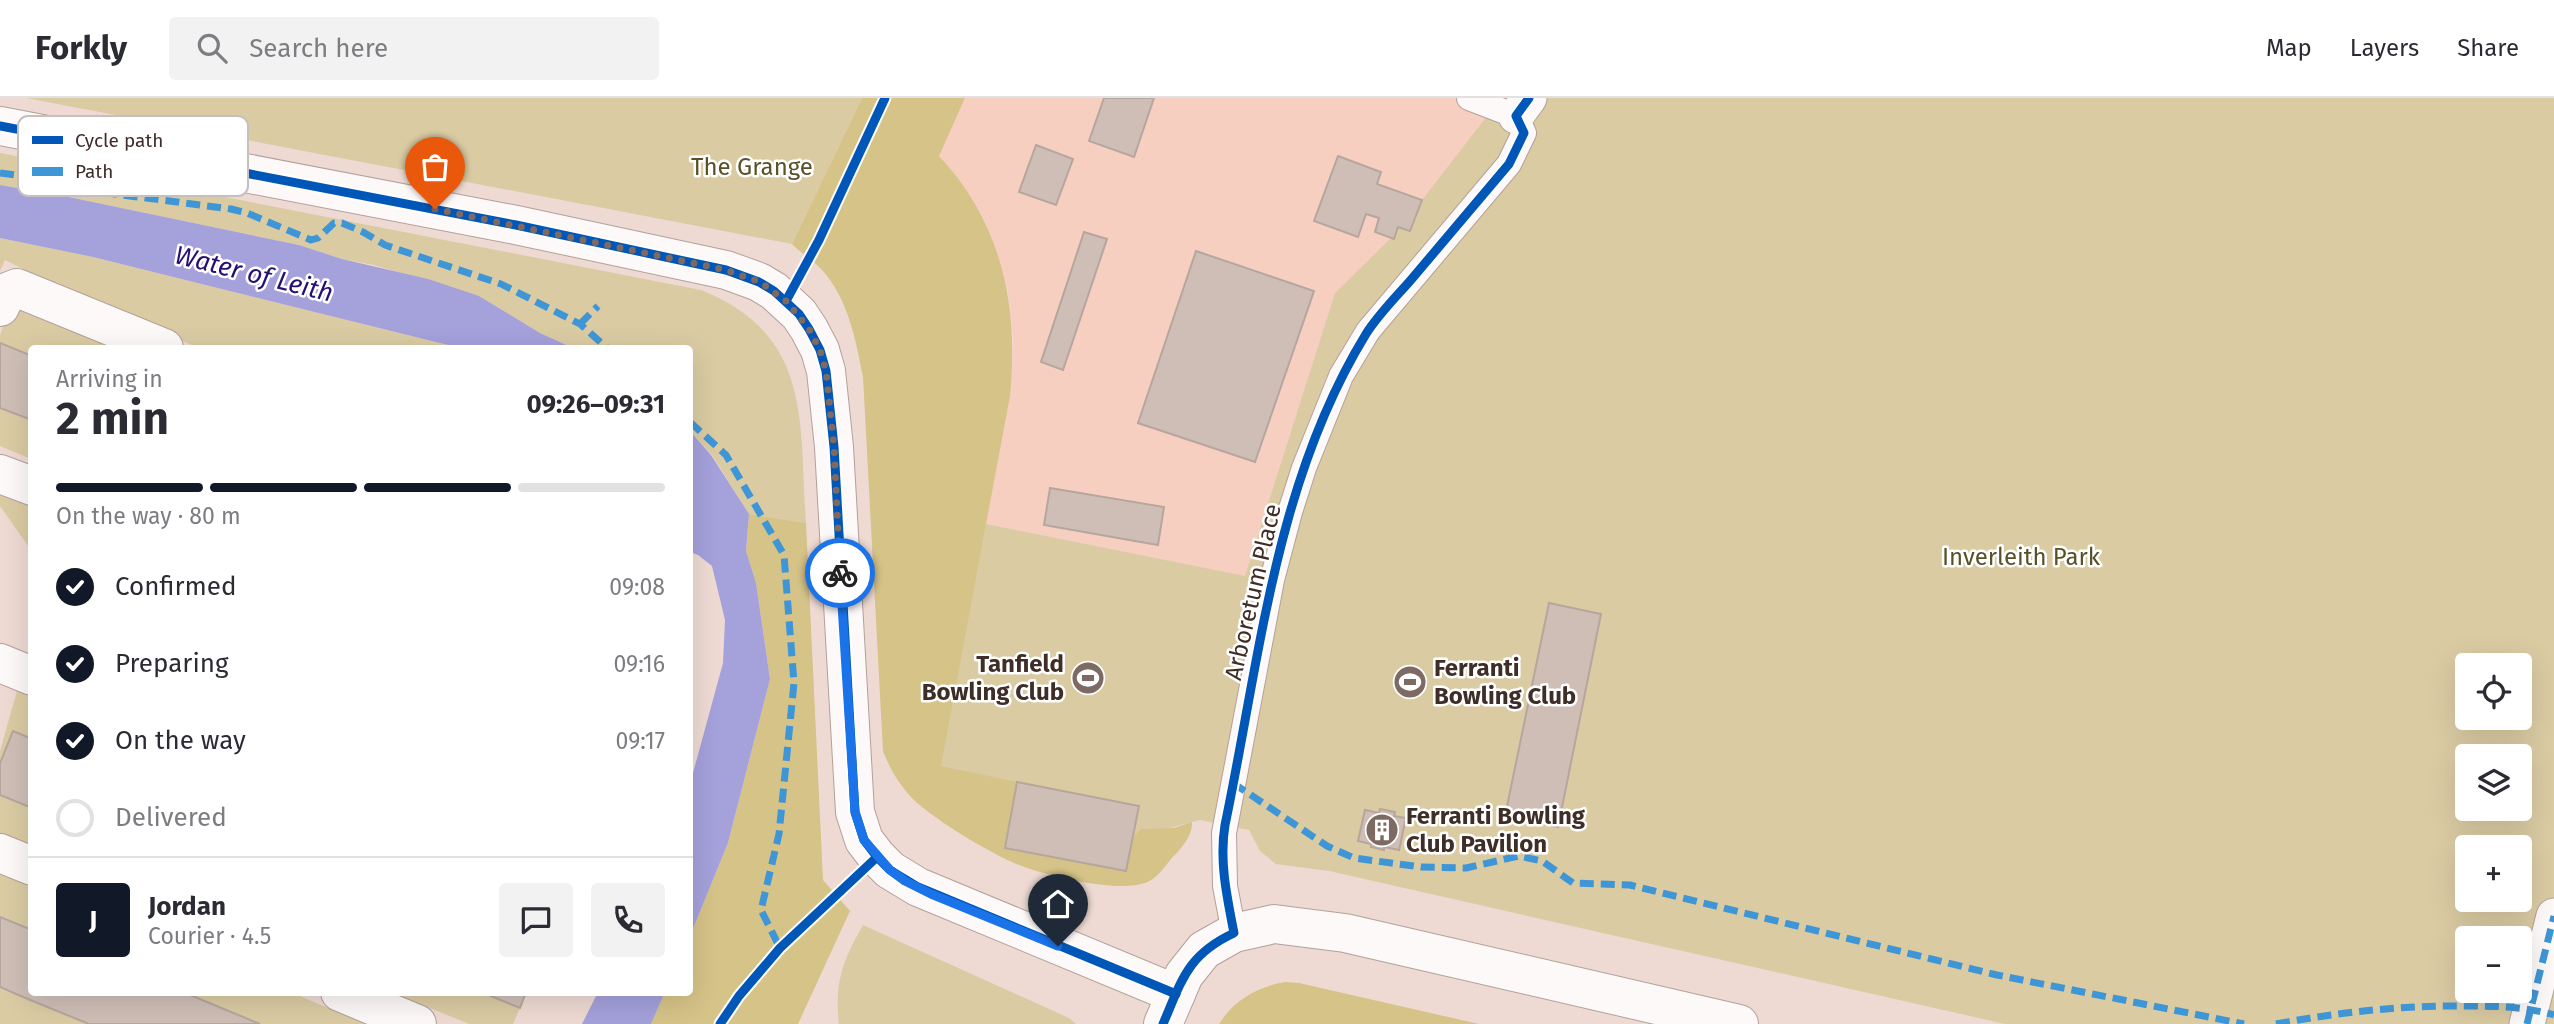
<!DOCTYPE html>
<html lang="en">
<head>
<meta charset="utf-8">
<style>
	body { margin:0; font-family:"Fira Sans",sans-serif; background:#f2f2f3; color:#2b2b33; height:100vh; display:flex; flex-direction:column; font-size:26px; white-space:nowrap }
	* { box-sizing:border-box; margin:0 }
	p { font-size:23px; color:#7c7c81 }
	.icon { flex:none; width:38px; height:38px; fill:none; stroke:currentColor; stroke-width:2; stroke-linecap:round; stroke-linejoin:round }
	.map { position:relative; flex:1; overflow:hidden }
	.panel { position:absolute; left:28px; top:247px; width:665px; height:651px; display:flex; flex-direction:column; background:#fff; border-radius:7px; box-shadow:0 7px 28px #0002 }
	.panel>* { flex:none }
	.controls { position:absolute; left:2455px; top:555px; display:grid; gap:14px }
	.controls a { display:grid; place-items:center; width:77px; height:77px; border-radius:7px; background:#fff; box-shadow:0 7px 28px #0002; font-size:35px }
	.pin { position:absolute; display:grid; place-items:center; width:60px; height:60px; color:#fff; margin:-72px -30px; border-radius:50% 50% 50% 0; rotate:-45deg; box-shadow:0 0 7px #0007 }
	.pin .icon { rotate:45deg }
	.courier { position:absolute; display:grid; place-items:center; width:70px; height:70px; margin:-35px; border:5px solid #1a73e8; border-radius:50%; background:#fff; color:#222; box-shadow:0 2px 9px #0007 }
	.summary em { font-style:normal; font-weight:700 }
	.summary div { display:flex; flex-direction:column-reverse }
	.summary { display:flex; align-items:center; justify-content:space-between; height:119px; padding:0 28px }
	h1 { font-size:46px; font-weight:700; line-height:52px }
	.bar { display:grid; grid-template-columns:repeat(4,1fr); gap:10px 7px; align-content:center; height:84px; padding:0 28px }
	.bar i { height:9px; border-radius:5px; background:#e1e1e2 }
	.bar .active { background:#111827 }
	.bar p { grid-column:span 4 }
	.line { display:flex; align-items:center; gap:18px; padding:0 28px; border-top:2px solid #e1e1e2 }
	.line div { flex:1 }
	.round { display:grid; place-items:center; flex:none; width:74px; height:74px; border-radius:7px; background:#f2f2f3 }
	ol { padding:0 28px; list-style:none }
	li { display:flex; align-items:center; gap:21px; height:77px }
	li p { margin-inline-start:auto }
	li .icon { padding:7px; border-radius:50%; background:#111827; color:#fff; stroke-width:4 }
	li:last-child { color:#7c7c81 }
	li i { width:38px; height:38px; border:4px solid #e1e1e2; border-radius:50% }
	header { display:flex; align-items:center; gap:42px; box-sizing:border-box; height:98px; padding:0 35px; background:#fff; border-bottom:2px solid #e1e1e2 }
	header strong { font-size:33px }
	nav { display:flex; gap:38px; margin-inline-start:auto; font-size:24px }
	.search { width:490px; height:63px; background:#f2f2f3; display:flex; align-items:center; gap:18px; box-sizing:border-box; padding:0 24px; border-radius:7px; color:#7c7c81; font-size:26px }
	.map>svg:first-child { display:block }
	.built { fill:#f6cfc1 }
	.green { fill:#dacba3; fill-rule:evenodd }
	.forest { fill:#d6c388 }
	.water { fill:#a4a1db }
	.building { fill:#cebeb6; stroke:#b6a69e; stroke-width:2 }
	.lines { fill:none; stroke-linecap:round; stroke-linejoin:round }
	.service-casing { stroke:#b2a19b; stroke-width:26 }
	.pedestrian-casing { stroke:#b2a19b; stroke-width:37 }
	.minor-casing { stroke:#b2a19b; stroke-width:40 }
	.service { stroke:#fcf9f8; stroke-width:24 }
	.pedestrian { stroke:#fcf9f8; stroke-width:35 }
	.minor { stroke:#fcf9f8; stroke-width:38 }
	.quiet { stroke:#3f96d6; stroke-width:7; stroke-dasharray:14 7; stroke-linecap:butt }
	.cycleway-casing { stroke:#fff; stroke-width:13 }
	.cycleway { stroke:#0057b8; stroke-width:9 }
	.done { stroke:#7c6a63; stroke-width:7; stroke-dasharray:0 12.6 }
	.route { stroke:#1a73e8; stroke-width:9 }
	.labels { text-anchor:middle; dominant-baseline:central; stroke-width:5; stroke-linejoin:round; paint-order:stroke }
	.park-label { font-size:24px; fill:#585127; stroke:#fff }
	.street-label { font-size:24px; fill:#3f2d27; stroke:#fff }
	.poi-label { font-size:24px; font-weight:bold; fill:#3f2d27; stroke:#fff; text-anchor:start }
	.water-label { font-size:26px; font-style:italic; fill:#240f73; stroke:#fff }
	.key { fill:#fff; stroke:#c5c0be; stroke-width:2 }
	.key-label { font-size:19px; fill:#3f2d27 }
</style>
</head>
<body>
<header>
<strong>Forkly</strong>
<div class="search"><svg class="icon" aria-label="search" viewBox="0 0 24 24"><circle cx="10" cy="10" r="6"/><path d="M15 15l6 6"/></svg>Search here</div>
<nav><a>Map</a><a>Layers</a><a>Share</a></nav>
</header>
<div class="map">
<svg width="2554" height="926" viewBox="0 0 2554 926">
	<rect width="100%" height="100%" fill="#eedad3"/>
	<path class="built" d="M965,0H1501L1420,110L1410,133L1391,140L1335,195L1245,478L986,426L1010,298L1014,246L1008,194L996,151L984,122L967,93L939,58Z"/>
	<g class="green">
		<path d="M26,0H862L792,146Z"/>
		<path d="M1501,0H2554V926H2005L1329,773L1276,766L1260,753L1249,732L1200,722L1132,740L1126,773L1005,750L956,673L940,668L986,426L1245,478L1335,195L1391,140L1398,129L1411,133L1422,102ZM2468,567H2520V620H2468ZM2468,658H2520V710H2468ZM2468,749H2520V802H2468ZM2468,840H2520V892H2468Z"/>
		<path d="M0,55L701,192C813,237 799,323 806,425L749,416L712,357L690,333V250H573L540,235L479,198L374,167L342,161L299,147L59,97L0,87Z"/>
		<path d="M0,140L93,159L460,250H199L96,207L5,162L0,173Z"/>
		<path d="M14,210L113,250H32L31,258L0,245V237L10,211Z"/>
		<path d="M0,310L31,322V361L0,348Z"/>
		<path d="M0,394L31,407V452L0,408Z"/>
		<path d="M17,593L31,599V641L13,633L0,665V653Z"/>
		<path d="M0,697L31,710V748L0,735Z"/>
		<path d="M0,775L31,788V832L0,819Z"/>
		<path d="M863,827L1069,920L1076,926H839C834,885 843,862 863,827Z"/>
		<path d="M0,889L89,926H0Z"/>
		<path d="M183,894H290L366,926H260Z"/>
		<path d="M391,894H481L520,910L513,926H469Z"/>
	</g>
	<g class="forest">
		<path d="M862,0H965L939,58C1002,125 1019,208 1010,298L941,668L1017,684L1005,750L1126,773L1132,740L1141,731L1174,730L1192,724C1193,737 1181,751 1172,760C1164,769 1157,781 1145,785C1117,795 1047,778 1019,767C990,755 947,729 922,709C904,695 891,674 883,653L863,279C856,243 848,200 822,172C813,162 801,155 792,146Z"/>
		<path d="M749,416L806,425L823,782L850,813L798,926H651L665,894H690V838L728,745L770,581L756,485L746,453Z"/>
		<path d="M1285,884L1299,885L1479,926H1219C1234,902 1257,889 1285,884Z"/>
	</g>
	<g class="water">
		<path d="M0,87L59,97L299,147L342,161L428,181L479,198L540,235L573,250H460L93,159L0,140Z"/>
		<path d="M690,333L711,357L749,416L746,453L756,485L770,581L728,745L690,838V686L723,565L725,522L712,468L698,457L690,454Z"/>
		<path d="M598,894H665L651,926H582Z"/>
	</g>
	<g class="building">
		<path d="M1104,0H1154L1134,59L1089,43Z"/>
		<path d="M1036,47L1073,61L1056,107L1019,94Z"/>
		<path d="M1338,58L1381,74L1377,86L1422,102L1410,133L1398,129L1394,141L1375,134L1379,120L1366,116L1358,139L1314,123Z"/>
		<path d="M1084,134L1107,141L1063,272L1041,264Z"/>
		<path d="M1196,153L1314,193L1255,364L1138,325Z"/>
		<path d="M0,245L32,258V322L0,310Z"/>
		<path d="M1050,390L1164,409L1158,447L1044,427Z"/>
		<path d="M1549,505L1601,516L1558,729L1505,718Z"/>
		<path d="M13,633L32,641V710L0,697V665Z"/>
		<path d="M1017,684L1139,708L1126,773L1005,750Z"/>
		<path d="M1380,711L1395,714L1394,718L1406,720L1399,752L1384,749V752L1371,749V746L1358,743L1365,712L1379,715Z"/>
		<path d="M0,819L32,832V894H183L260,926H89L23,899L0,889Z"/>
		<path d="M481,894H526L520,910Z"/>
	</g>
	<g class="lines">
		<defs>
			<path id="service" d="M1234,835L1225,788L1224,735L1272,482L1290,414L1304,370L1341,278L1368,233L1509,66L1524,35L1516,18L1469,0"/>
			<g id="pedestrian">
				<path d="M1516,18L1529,0"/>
				<path d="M2527,926L2554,818"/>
			</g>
			<g id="minor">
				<path d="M0,28L516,127L726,172L759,184L774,193L799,216L809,231L820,252L826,273L834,349L855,714L864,742L877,759L890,772L918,789L1176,896"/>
				<path d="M0,209L7,194L17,190L164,250"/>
				<path d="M0,376L32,388"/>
				<path d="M0,565L32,578"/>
				<path d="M0,755L32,768"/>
				<path d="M340,894L417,926"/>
				<path d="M1163,926L1184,877L1204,852L1234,835L1274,826L1345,835L1739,926"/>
			</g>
		</defs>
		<use href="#service" class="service-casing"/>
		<use href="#pedestrian" class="pedestrian-casing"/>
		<use href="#minor" class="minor-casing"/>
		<use href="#service" class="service"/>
		<use href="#pedestrian" class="pedestrian"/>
		<use href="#minor" class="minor"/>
		<g class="quiet">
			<path d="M0,75L62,83L107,95L231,111L247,115L311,142L318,140L334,125H342L363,134L385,147L501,186L580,226L607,250"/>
			<path d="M580,226L598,208"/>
			<path d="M690,324L726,357L784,457L794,585L779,736L761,812L780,850"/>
			<path d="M1233,685L1327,748L1354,760L1421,769L1466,770L1519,758L1542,763L1573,785L1630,787L1997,877L2244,926"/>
			<path d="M2276,926C2341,914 2404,907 2469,908C2498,908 2526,909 2554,917"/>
			<path d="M2527,926L2554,818"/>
		</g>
		<defs>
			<g id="cycleway">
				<path d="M0,28L516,127L726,172L759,184L774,193L799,216L809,231L820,252L826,273L834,349L855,714L864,742L877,759L890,772L918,789L1176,896"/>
				<path d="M786,203L819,142L885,0"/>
				<path d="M720,926L739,898L780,850L877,759"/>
				<path d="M1163,926C1182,882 1187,857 1234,835C1227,799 1219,763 1225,727C1260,560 1275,384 1366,236C1378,217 1395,200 1410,183C1443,144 1476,105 1509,66L1524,35L1516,18L1529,0"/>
			</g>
		</defs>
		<use href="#cycleway" class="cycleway-casing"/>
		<use href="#cycleway" class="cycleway"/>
	</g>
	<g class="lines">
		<path class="done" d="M435,111L726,172L760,184L786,203L809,231L820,252L826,273L834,349L840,475"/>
		<path class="route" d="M840,475L855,714L864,742L890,772L905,783L931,796L1058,848"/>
	</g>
	<defs>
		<symbol id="stadium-disc" viewBox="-11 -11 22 22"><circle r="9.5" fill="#7c6a63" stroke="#fff"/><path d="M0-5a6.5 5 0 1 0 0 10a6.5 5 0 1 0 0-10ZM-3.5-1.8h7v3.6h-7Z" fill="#fff"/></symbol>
		<symbol id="building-disc" viewBox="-11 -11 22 22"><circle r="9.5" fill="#7c6a63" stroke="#fff"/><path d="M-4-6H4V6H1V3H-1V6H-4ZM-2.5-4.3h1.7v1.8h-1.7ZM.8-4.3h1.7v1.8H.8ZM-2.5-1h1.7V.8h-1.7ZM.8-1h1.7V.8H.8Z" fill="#fff"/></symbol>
	</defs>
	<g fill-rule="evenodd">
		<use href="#stadium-disc" x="1069" y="561" width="38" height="38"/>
		<use href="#stadium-disc" x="1391" y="565" width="38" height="38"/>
		<use href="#building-disc" x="1363" y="713" width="38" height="38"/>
	</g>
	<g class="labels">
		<g class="park-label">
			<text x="752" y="69">The Grange</text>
			<text x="2021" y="459">Inverleith Park</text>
		</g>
		<g class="street-label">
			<text transform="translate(1253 494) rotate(-77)">Arboretum Place</text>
		</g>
		<g class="poi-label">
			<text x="1064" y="566" text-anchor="end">Tanfield<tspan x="1064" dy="28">Bowling Club</tspan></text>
			<text x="1434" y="570">Ferranti<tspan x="1434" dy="28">Bowling Club</tspan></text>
			<text x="1406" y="718">Ferranti Bowling<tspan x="1406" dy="28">Club Pavilion</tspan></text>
		</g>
		<g class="water-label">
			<text transform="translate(254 176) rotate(14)">Water of Leith</text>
		</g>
	</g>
	<rect x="18" y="18" width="230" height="80" rx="10" class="key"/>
	<rect x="32" y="38" width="31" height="8" fill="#0057b8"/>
	<rect x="32" y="69" width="31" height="9" fill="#3f96d6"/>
	<g class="key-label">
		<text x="75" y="49">Cycle path</text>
		<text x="75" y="80">Path</text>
	</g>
</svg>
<div class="controls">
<a><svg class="icon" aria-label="locate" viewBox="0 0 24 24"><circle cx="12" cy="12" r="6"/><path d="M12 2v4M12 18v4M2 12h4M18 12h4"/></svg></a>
<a><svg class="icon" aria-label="layers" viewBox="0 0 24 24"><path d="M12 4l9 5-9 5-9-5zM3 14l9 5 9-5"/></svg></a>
<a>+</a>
<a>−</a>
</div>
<div class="pin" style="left:435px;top:111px;background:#ea580c"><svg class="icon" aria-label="bag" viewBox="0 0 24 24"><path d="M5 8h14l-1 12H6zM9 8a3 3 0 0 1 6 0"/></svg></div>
<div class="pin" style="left:1058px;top:848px;background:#1f2937"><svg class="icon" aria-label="home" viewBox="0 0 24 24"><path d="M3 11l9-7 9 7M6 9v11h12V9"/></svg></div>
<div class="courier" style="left:840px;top:475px"><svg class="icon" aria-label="bike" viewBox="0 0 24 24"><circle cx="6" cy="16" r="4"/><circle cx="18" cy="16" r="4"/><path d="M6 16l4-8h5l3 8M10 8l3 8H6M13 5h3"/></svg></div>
<section class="panel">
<div class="summary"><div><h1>2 min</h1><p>Arriving in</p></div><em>09:26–09:31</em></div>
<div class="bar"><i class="active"></i><i class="active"></i><i class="active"></i><i></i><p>On the way · 80 m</p></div>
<ol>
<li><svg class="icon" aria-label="check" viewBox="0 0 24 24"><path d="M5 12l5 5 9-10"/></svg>Confirmed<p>09:08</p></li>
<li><svg class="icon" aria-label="check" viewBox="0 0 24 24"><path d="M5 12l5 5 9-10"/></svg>Preparing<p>09:16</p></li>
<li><svg class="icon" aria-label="check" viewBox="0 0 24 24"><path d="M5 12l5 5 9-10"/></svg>On the way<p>09:17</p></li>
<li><i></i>Delivered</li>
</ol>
<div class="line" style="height:126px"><b class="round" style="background:#111827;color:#fff">J</b><div><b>Jordan</b><p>Courier · 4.5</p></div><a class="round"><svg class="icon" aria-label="chat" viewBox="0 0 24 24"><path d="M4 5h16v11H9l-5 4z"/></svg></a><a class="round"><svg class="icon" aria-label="phone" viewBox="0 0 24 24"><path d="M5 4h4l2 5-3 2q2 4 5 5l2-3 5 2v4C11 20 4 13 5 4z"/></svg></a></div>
</section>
</div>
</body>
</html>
